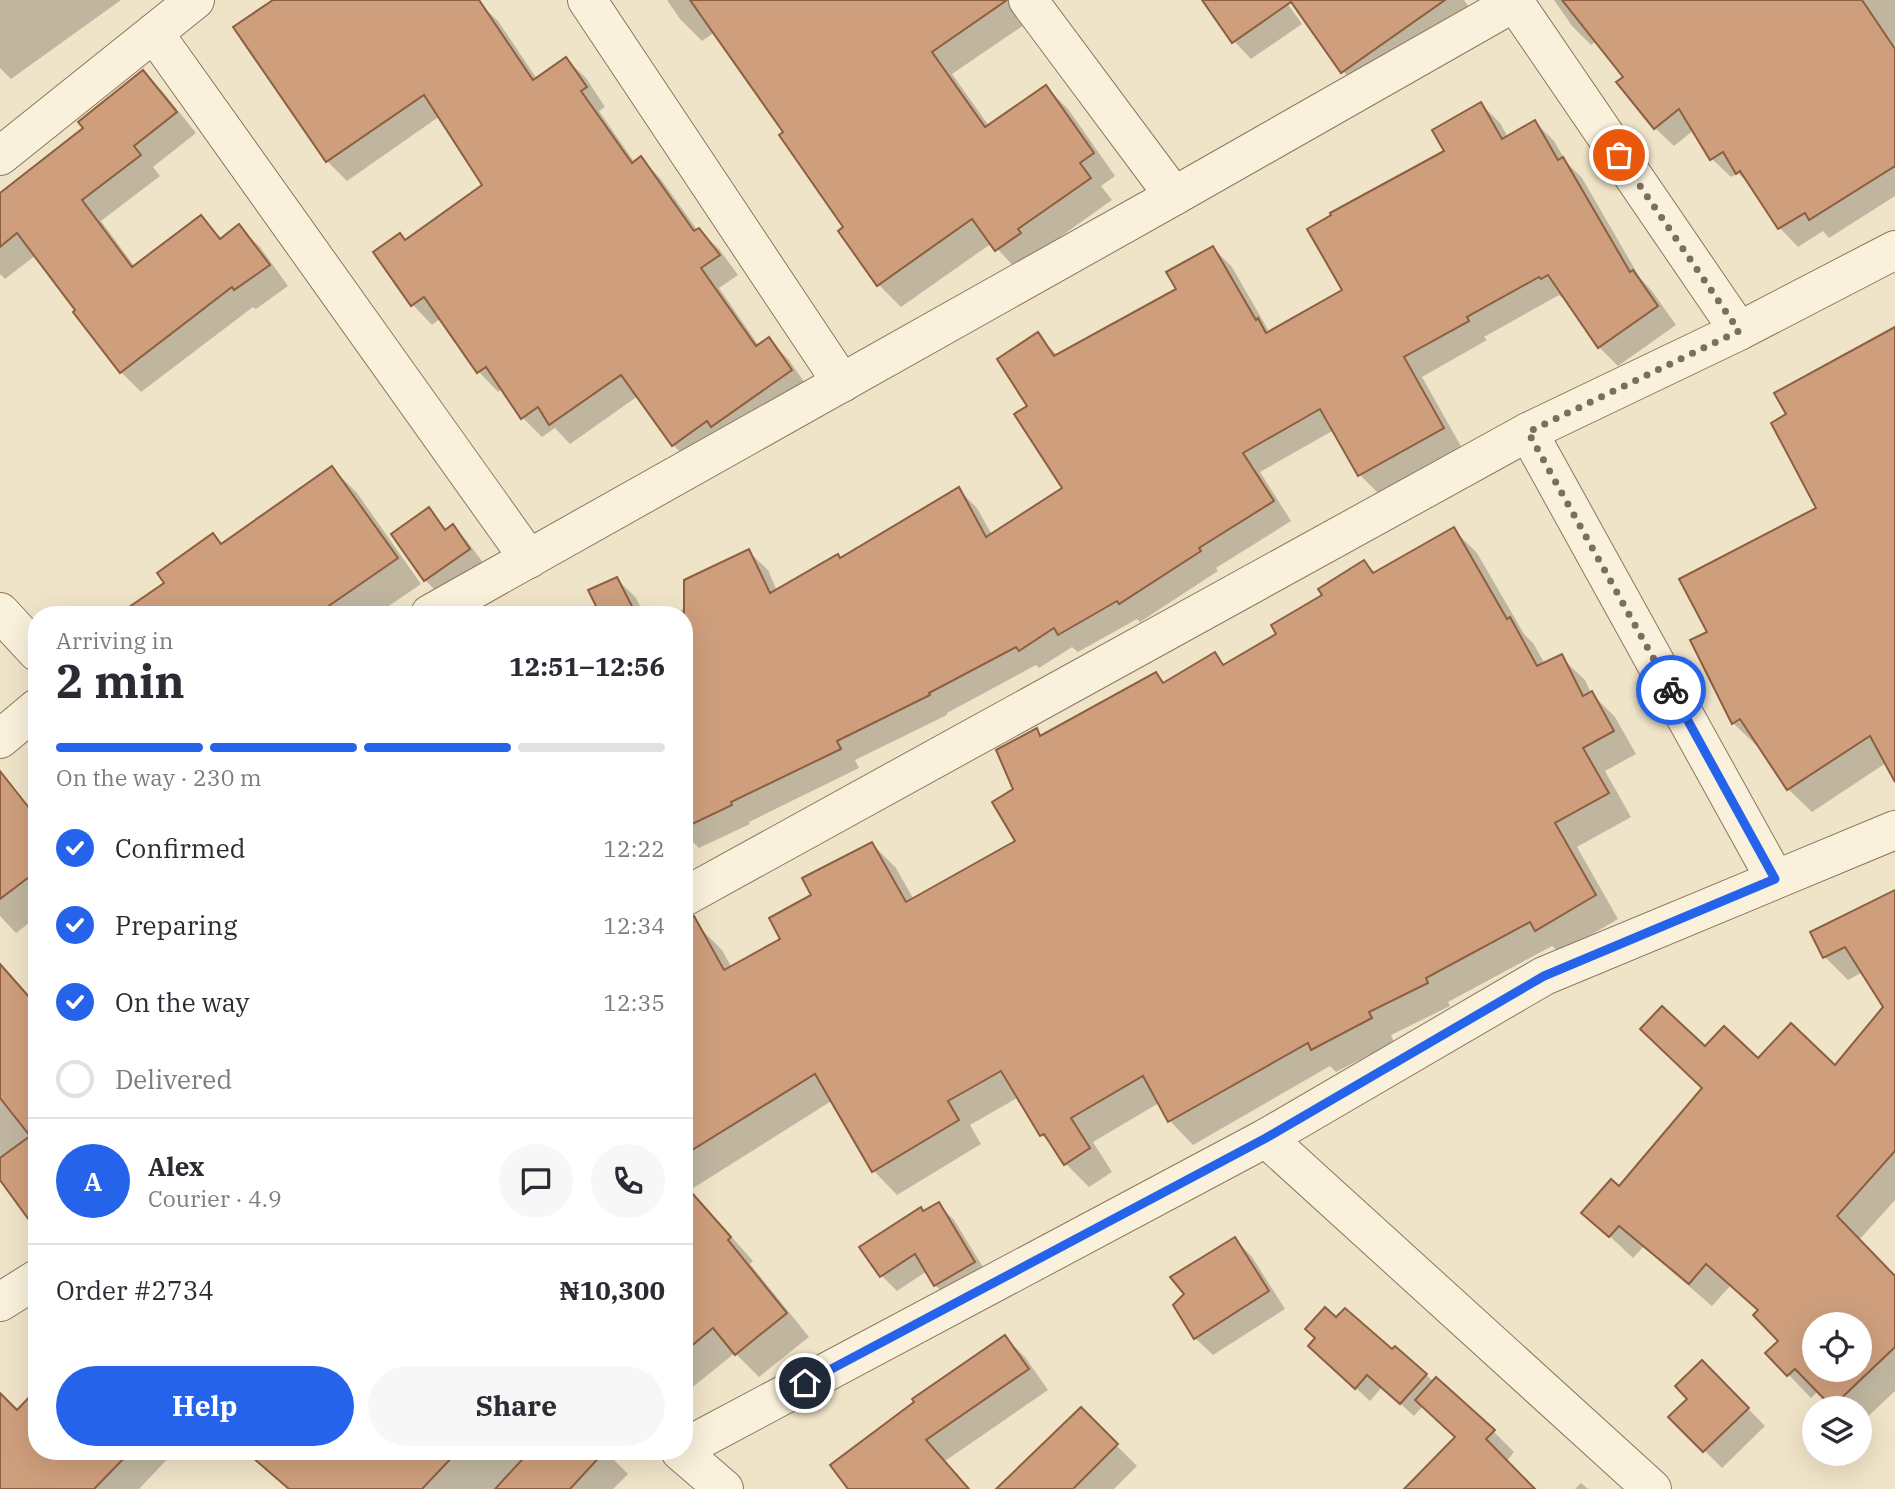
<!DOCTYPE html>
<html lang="en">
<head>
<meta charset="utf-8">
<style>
	body { margin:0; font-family:"IBM Plex Serif",serif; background:#f7f7f7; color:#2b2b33; height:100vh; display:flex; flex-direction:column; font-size:26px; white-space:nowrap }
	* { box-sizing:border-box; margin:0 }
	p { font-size:23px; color:#7c7c81 }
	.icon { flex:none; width:38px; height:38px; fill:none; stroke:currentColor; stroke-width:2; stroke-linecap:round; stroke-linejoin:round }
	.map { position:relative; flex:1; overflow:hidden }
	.panel { position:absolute; left:28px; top:606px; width:665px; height:854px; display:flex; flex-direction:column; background:#fff; border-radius:28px; box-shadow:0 7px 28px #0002 }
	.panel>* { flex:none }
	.tools { position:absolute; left:1802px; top:1312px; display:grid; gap:14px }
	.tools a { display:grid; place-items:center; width:70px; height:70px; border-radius:50%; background:#fff; box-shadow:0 7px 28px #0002; font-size:35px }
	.pin { position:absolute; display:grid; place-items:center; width:60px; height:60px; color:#fff; margin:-30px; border:4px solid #fff; border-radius:50%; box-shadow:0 2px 7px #0007 }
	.courier { position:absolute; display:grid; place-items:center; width:70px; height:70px; margin:-35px; border:5px solid #2563eb; border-radius:50%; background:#fff; color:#222; box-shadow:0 2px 9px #0007 }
	.overview em { font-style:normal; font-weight:700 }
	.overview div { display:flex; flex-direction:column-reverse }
	.overview { display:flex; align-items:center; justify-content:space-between; height:119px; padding:0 28px }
	h1 { font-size:46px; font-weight:700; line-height:52px }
	.bar { display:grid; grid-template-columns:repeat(4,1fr); gap:10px 7px; align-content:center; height:84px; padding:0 28px }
	.bar i { height:9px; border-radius:5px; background:#e1e1e2 }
	.bar .on { background:#2563eb }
	.bar p { grid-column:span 4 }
	.line { display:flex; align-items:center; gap:18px; padding:0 28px; border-top:2px solid #e1e1e2 }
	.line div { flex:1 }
	.round { display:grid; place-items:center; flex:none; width:74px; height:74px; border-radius:37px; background:#f7f7f7 }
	ol { padding:0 28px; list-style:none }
	li { display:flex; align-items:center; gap:21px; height:77px }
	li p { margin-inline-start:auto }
	li .icon { padding:7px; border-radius:50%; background:#2563eb; color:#fff; stroke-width:4 }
	li:last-child { color:#7c7c81 }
	li i { width:38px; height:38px; border:4px solid #e1e1e2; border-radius:50% }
	.button { display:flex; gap:14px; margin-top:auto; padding:14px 28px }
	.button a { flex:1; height:80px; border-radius:42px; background:#2563eb; color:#fff; font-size:28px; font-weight:700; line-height:80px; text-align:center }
	.button a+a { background:#f7f7f7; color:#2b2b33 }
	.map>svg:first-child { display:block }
	.shadow { fill:#0003; fill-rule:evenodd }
	.building { fill:#cf9f7d; stroke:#8d5f41; stroke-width:2; fill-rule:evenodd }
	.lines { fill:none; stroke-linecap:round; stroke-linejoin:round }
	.minor-casing { stroke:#8d765c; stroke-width:40 }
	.minor { stroke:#faf1dc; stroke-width:38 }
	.done { stroke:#7c6e5b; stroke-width:7; stroke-dasharray:0 12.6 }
	.route { stroke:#2563eb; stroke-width:9 }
</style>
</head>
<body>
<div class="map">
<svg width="1895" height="1489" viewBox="0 0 1895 1489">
	<rect width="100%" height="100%" fill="#f0e4c8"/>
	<g class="shadow">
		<path d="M0,0H121L11,79L0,68Z"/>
		<path d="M276,0H454L478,2L498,21L537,79L566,59L586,78L605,107L599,111L635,163L641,159L660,178L698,231L699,230L719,249L738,275L719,288L759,346L769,339L788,359L810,390L693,464L673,445L638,396L570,444L555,428L542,437L523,418L503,388L498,392L479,372L441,318L432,325L413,305L376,252L400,235L407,242L484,185L440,116L347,181L327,161L236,28Z"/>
		<path d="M667,0H1007L1024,25L952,74L989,126L1046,87L1068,109L1115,176L1101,186L1112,200L1039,252L1019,272L992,243L901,307L879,285L841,231L846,228L785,132L715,32L702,41L680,19Z"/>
		<path d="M1204,0H1285L1302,24L1251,59L1234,41Z"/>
		<path d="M1314,0H1464L1476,17L1366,95L1343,71Z"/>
		<path d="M1554,0H1895V196L1829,238L1823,231L1798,247L1780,228L1754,189L1738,173L1731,177L1712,159L1694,130L1674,146L1655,128L1626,77L1597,41L1591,45L1572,26Z"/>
		<path d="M143,72L163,92L196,133L153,167L160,176L101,221L135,267L200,217L222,239L239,227L260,247L288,286L256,309L253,307L141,392L121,372L36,255L5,279L0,274V195L85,128Z"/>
		<path d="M1481,104L1500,123L1508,137L1535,122L1554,141L1567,163L1582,178L1640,278L1652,291L1676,325L1618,366L1599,347L1564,296L1561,297L1559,295L1484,337L1487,340L1422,377L1462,448L1379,494L1360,475L1334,430L1260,472L1291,521L1216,568L1218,571L1140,622L1137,619L1078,652L1072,647L1039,668L1036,665L947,713V715L855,760L859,768L749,822L750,824L699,848L684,833V614H672L709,598L749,552L768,570L777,591L841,560L958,489L977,508L992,535L1065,488L1030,406L1038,335L1058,356L1178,289L1213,248L1232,267L1270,333L1345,291Z"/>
		<path d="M1895,334V762L1892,759L1812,812L1788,789L1759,745L1757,746L1733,723L1709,633L1818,508Z"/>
		<path d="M332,468L357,493L421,584L377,614H150L141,601L166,584L213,536L222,545Z"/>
		<path d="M429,509L447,530L453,526L467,541L484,564L440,595L425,580L393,535Z"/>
		<path d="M1453,529L1477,553L1524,634L1533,643L1545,664L1561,657L1585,680L1591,693L1615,717L1636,754L1605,771L1631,817L1577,847L1618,919L1560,953L1552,946L1448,1002L1450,1006L1391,1035L1394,1042L1336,1072L1330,1066L1193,1145L1170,1121L1159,1103L1093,1142L1112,1172L1089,1187L1065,1163L1058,1151L1042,1135L1019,1097L970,1125L981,1144L897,1195L874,1171L833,1100L690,1190L753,1261L750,1264L809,1337L759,1377L735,1353L684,1394V935L699,927L722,950L732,968L783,939L813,896L872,844L896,868L914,900L1017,842L1015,790L1036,730L1043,736L1156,674L1166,684L1215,655L1225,665L1279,635L1364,562L1376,574Z"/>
		<path d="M617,579L636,598L644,614H600Z"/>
		<path d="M11,789L29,806L37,800V917L16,933L0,916V797Z"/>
		<path d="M1895,904V1200L1859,1240L1895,1278V1391L1860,1424V1409H1836L1818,1391L1811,1398L1768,1353L1780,1341L1759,1312L1730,1286L1712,1306L1643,1247L1633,1258L1584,1212L1619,1188L1704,1089L1705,1049L1758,1061L1835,1067L1886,1007L1863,972L1848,980L1825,957L1812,932ZM1815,1325H1860V1370H1815Z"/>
		<path d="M0,963L37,1005V1225L0,1177Z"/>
		<path d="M939,1205L954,1220L989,1277L950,1300L935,1285L927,1271L897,1291L882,1276L862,1248Z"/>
		<path d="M1235,1239L1252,1257L1285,1309L1213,1355L1195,1338Z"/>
		<path d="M1337,1319L1392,1352L1426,1375L1493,1431L1514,1452L1506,1462L1533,1489H1489L1457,1438L1423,1406L1414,1416L1382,1387L1370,1401L1324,1359Z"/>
		<path d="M1005,1337L1025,1357L1048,1390L945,1461L970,1489H850Z"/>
		<path d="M1702,1362L1765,1426L1722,1468L1671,1417L1690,1399Z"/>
		<path d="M0,1396L37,1451H175L139,1489H0Z"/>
		<path d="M1081,1410L1137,1466L1114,1489H999Z"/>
		<path d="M244,1451H313L316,1453L318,1451H605L628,1474L613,1489H288Z"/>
		<path d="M1581,1483L1588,1489H1575Z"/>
	</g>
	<g class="building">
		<path d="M273,0H479L533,80L566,57L587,87L581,91L632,163L641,156L694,231L699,228L720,255L701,268L756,346L769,337L792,370L711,427L707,421L672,446L621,375L549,425L538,407L521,419L486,367L477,373L424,297L411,306L373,252L400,233L405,240L482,185L424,95L326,162L233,27Z"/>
		<path d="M690,0H1007L932,52L985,127L1046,85L1094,153L1080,163L1091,178L1018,229L1021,233L995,251L972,219L877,286L838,231L843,227L779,135L783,132Z"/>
		<path d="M1202,0H1445L1341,73L1291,2L1232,43Z"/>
		<path d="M1562,0H1862L1895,49V166L1809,220L1805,213L1778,229L1740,171L1736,174L1723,152L1710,160L1679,109L1654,129L1616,82L1623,77Z"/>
		<path d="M143,70L177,112L134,146L141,155L82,200L132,267L201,215L220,239L239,224L270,265L234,290L232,287L120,373L73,312L75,310L17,233L0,247V193L83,128L78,122Z"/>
		<path d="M1481,102L1502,139L1535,120L1558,160L1563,157L1630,272L1633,270L1658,306L1598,348L1548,275L1541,279L1539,277L1467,317L1469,321L1404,357L1444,428L1358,476L1320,409L1243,453L1274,501L1199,548L1201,551L1119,604L1117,601L1058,635L1054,628L1019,651L1016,647L929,693L930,695L837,741L841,749L731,802L732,805L684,828V580L749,549L770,593L838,554L840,558L959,487L986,537L1062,488L1014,414L1027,406L997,359L1038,332L1054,356L1176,289L1166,272L1213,246L1256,320L1258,318L1266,333L1342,290L1307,229L1331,215L1330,213L1444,151L1432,130Z"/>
		<path d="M1895,327V782L1870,736L1787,790L1740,719L1732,724L1690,640L1707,632L1679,579L1816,508L1771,423L1786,414L1774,393Z"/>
		<path d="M332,466L398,558L317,614H119L164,583L157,573L213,533L221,544Z"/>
		<path d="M429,507L445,530L453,524L470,549L424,581L391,534Z"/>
		<path d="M1454,527L1507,619L1510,617L1537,666L1562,654L1583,696L1592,691L1614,731L1583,748L1609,793L1555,823L1596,895L1535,931L1530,922L1426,978L1428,983L1369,1012L1372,1018L1311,1050L1308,1043L1168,1122L1143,1076L1071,1118L1090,1148L1064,1165L1044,1134L1040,1136L1001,1071L948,1101L959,1120L872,1172L815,1074L684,1155V919L694,916L724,970L780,939L769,918L811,895L802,878L872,842L906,902L1015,841L992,802L1013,789L996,750L1037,728L1040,736L1156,672L1163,683L1215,652L1223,665L1276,634L1271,625L1322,595L1318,589L1364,560L1373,573Z"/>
		<path d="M617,577L636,614H600L588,590Z"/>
		<path d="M0,771L37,818V871L0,899Z"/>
		<path d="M1895,890V1151L1837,1216L1895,1276V1347L1832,1407L1795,1369L1787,1376L1765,1353L1778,1341L1753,1315L1758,1310L1706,1264L1689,1284L1619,1226L1609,1237L1581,1213L1611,1179L1619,1186L1702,1088L1640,1029L1662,1006L1705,1046L1724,1026L1758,1058L1791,1023L1835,1065L1883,1007L1845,947L1823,958L1810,932ZM1815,1325H1860V1370H1815Z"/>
		<path d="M0,964L37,1006V1231L0,1180V1158L30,1136L0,1098Z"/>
		<path d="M684,1184L731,1237L728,1240L787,1313L735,1355L713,1328L684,1352Z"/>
		<path d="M939,1202L975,1262L934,1286L915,1254L880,1277L859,1247L921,1207L923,1211Z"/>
		<path d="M1235,1237L1269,1291L1194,1339L1173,1305L1184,1294L1170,1277Z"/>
		<path d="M1325,1307L1336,1317L1345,1308L1392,1349L1395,1346L1427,1374L1400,1404L1367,1375L1355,1389L1308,1346L1315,1338L1305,1329Z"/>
		<path d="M1005,1335L1029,1369L926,1440L969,1489H848L830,1465L914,1402L912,1399Z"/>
		<path d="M1702,1360L1749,1408L1703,1452L1668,1417L1687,1399L1675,1386Z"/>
		<path d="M1436,1377L1495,1430L1486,1439L1535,1489H1404L1455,1437L1415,1400Z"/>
		<path d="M37,1389V1451H131L94,1489H0V1393L17,1410Z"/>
		<path d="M1081,1407L1118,1444L1073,1489H996Z"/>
		<path d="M245,1451H458L422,1489H289Z"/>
		<path d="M530,1451H605L570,1489H495Z"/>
	</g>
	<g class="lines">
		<defs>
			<g id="minor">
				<path d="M587,0L842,383"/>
				<path d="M1028,0L1174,196"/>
				<path d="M1513,0L1739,331"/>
				<path d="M154,33L529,559"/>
				<path d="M0,156L195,0"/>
				<path d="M1528,432L1775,879"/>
				<path d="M0,612L37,652"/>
				<path d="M430,614L1174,196L1515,2"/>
				<path d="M0,739L37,708"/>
				<path d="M684,897L1528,432L1739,331L1895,250"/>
				<path d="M1266,1138L1652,1489"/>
				<path d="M0,1302L37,1279"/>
				<path d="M684,1448L1266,1138L1544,976L1895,830"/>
				<path d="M680,1451L724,1489"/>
			</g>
		</defs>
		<use href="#minor" class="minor-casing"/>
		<use href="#minor" class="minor"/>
	</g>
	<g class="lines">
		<path class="done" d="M1619,155L1739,331L1528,432L1671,690"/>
		<path class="route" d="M805,1383L1266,1138L1544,976L1775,879L1671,690"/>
	</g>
</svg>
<div class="tools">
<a><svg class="icon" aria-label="locate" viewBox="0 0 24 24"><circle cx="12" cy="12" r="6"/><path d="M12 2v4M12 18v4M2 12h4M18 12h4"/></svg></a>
<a><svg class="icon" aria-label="layers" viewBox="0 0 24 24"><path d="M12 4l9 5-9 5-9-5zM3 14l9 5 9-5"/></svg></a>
</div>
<div class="pin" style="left:1619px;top:155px;background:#ea580c"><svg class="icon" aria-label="bag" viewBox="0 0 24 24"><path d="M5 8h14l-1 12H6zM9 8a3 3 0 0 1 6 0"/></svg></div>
<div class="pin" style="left:805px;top:1383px;background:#1f2937"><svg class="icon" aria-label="home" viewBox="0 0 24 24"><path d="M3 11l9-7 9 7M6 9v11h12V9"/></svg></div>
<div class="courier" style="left:1671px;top:690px"><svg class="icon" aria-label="bike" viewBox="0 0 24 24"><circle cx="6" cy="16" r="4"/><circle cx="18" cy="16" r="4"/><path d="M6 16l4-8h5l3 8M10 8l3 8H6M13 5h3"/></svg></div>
<section class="panel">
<div class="overview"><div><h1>2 min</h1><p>Arriving in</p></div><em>12:51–12:56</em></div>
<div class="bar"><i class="on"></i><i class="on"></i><i class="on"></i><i></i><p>On the way · 230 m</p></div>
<ol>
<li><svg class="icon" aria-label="check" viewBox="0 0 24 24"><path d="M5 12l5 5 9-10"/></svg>Confirmed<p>12:22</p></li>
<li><svg class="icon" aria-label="check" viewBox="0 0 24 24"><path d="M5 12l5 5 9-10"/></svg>Preparing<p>12:34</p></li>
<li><svg class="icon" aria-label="check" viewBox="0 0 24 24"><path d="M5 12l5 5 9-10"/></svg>On the way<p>12:35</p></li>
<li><i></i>Delivered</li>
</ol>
<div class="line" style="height:126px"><b class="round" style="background:#2563eb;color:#fff">A</b><div><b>Alex</b><p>Courier · 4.9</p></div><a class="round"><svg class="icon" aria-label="chat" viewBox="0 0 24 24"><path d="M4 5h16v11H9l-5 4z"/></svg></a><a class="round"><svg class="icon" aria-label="phone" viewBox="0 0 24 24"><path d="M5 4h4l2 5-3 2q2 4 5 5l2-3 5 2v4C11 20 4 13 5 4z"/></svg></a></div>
<div class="line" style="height:91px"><div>Order #2734</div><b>₦10,300</b></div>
<div class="button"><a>Help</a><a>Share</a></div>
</section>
</div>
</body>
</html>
